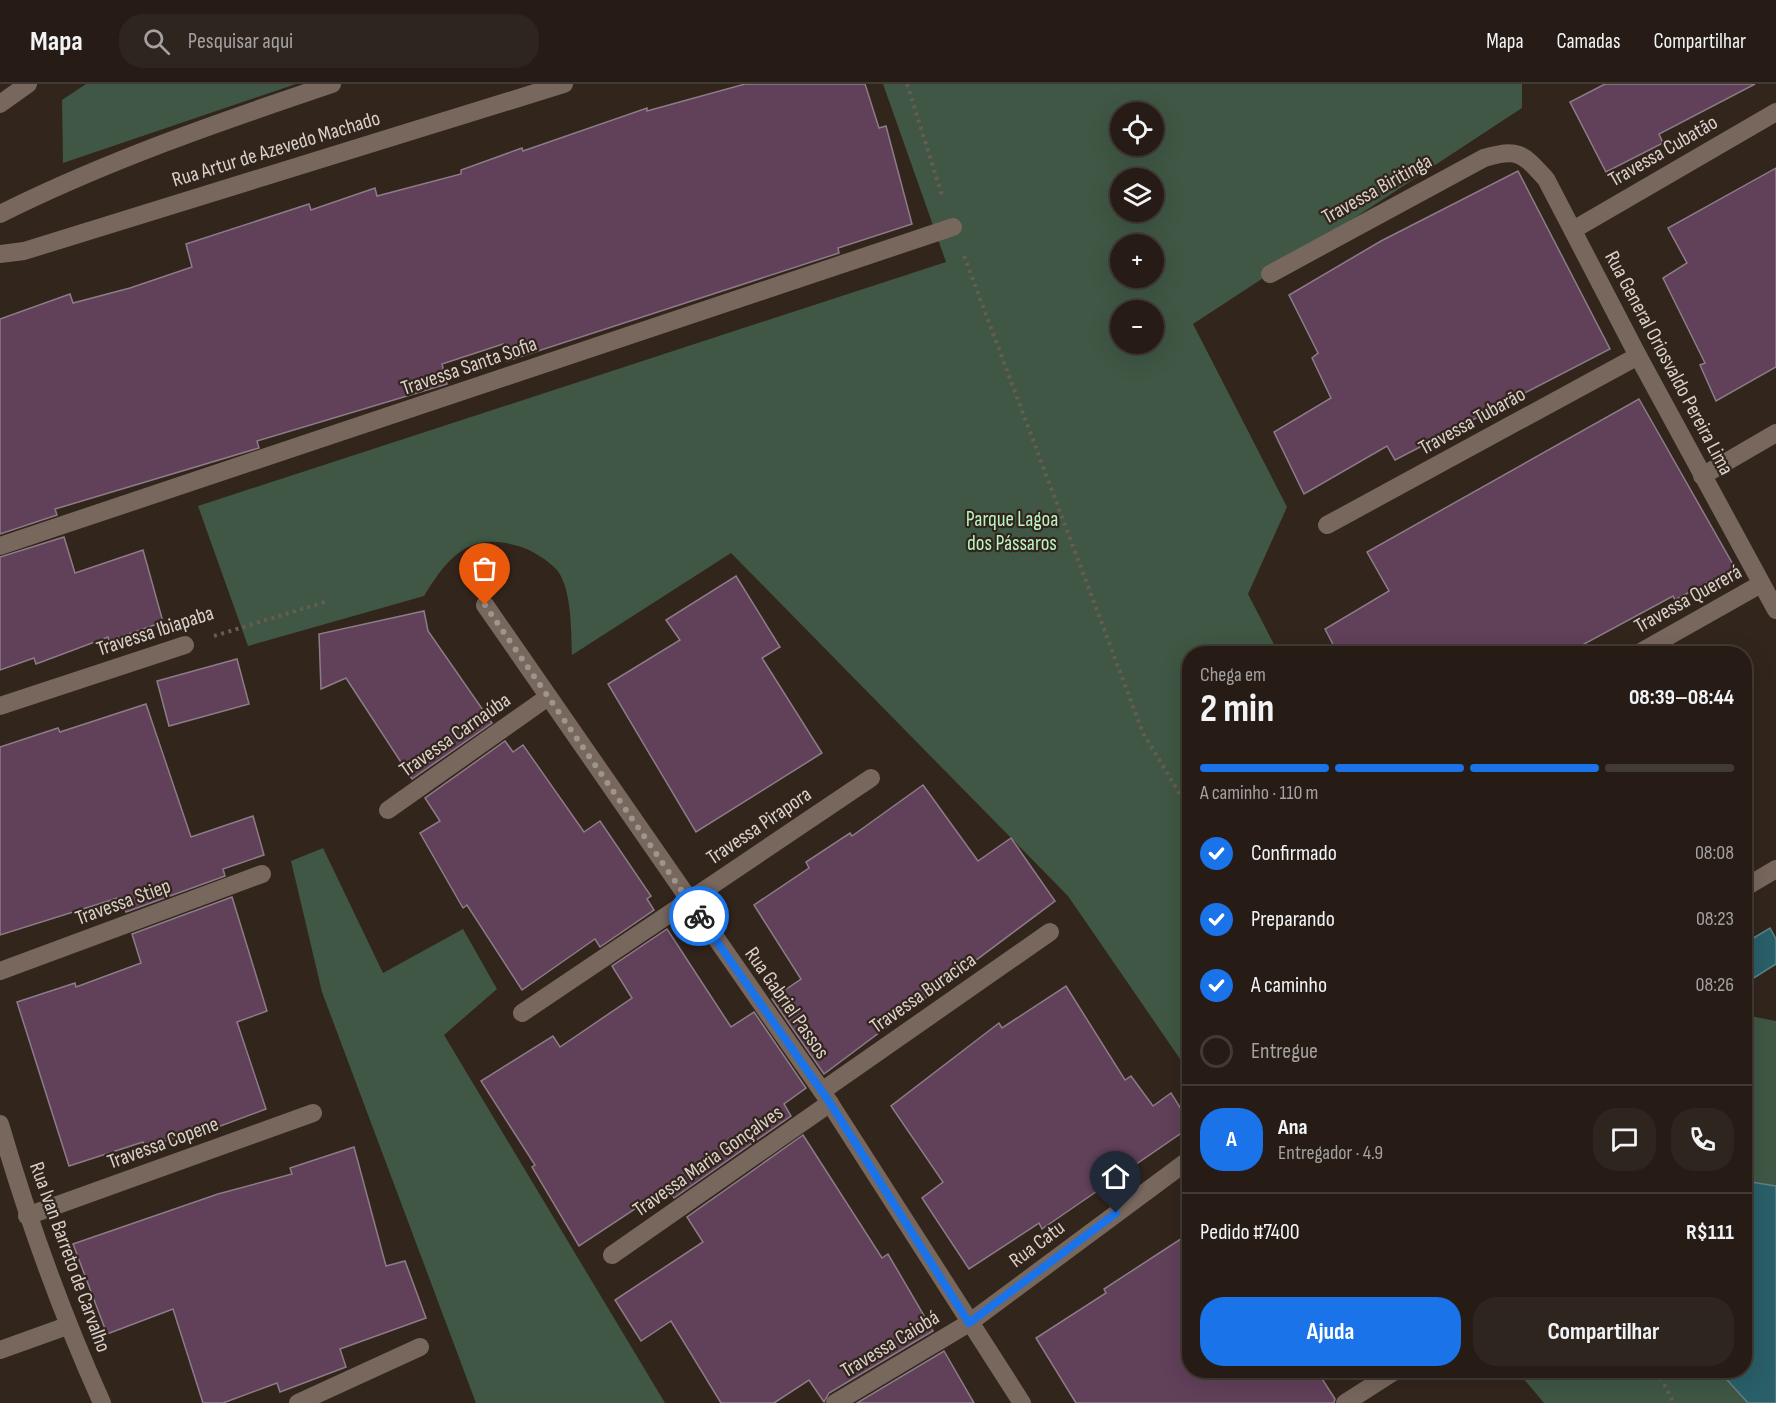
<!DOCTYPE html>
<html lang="pt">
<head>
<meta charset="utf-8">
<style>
	body { margin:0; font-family:"Sofia Sans Condensed",sans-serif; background:#2e251e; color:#f1f3f6; height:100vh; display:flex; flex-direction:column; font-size:22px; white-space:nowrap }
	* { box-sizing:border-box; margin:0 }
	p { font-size:20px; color:#a4a1a0 }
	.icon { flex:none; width:33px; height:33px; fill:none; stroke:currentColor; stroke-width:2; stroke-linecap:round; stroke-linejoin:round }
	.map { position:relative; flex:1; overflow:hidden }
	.drawer { position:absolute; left:1182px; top:562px; width:570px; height:732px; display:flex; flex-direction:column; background:#261c15; border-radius:24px; box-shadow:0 6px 24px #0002,0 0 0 2px #423a34 }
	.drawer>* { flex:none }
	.controls { position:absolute; left:1110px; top:18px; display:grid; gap:12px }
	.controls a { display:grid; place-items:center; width:54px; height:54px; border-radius:50%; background:#261c15; box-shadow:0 6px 24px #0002,0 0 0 2px #423a34; font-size:30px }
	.pin { position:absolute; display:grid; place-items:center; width:51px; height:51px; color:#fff; margin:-62px -26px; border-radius:50% 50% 50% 0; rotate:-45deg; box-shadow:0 0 6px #0007 }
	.pin .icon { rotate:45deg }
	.courier { position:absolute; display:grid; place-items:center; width:60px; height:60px; margin:-30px; border:4px solid #1a73e8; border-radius:50%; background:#fff; color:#222; box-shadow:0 2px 8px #0007 }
	.head em { font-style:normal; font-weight:700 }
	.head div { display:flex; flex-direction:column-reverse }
	.head { display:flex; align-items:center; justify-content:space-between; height:102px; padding:0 18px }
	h1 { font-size:39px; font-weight:700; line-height:45px }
	.bar { display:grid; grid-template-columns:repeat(4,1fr); gap:9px 6px; align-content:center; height:72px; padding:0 18px }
	.bar i { height:8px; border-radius:4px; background:#423a34 }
	.bar .active { background:#1a73e8 }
	.bar p { grid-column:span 4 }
	.line { display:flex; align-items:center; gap:15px; padding:0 18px; border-top:2px solid #423a34 }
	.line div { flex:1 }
	.round { display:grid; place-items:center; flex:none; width:63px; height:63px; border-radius:24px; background:#2e251e }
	ol { padding:0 18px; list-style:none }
	li { display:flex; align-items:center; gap:18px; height:66px }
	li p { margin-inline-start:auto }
	li .icon { padding:6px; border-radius:50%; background:#1a73e8; color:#fff; stroke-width:4 }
	li:last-child { color:#a4a1a0 }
	li i { width:33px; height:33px; border:3px solid #423a34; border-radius:50% }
	.primary-button { display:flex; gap:12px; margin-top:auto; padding:12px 18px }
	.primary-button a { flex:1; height:69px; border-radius:24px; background:#1a73e8; color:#fff; font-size:24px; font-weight:700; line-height:69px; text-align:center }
	.primary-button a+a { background:#2e251e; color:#f1f3f6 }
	header { display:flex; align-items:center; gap:36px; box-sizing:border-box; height:84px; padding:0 30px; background:#261c15; border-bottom:2px solid #423a34 }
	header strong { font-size:28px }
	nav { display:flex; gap:33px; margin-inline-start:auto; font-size:21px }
	.search { width:420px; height:54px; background:#2e251e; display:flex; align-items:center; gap:15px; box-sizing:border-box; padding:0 21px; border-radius:24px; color:#a4a1a0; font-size:22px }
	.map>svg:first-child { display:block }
	.green { fill:#3f5744; fill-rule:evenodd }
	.water { fill:#295f68; stroke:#5e8186; stroke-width:1.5 }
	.building { fill:#614059; stroke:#8c7c88; stroke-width:1.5 }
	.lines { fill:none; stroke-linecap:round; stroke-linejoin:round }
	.path { stroke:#675c54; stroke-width:4; stroke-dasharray:3 4.5; stroke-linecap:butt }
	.minor { stroke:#77675d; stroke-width:18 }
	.done { stroke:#9f948e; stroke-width:6; stroke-dasharray:0 10.8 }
	.route { stroke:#1a73e8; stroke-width:8 }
	.labels { text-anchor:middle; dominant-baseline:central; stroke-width:4.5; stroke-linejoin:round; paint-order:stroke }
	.street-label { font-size:21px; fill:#d9d0cb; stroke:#32251c }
	.park-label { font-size:21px; fill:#b8f4c5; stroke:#32251c }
</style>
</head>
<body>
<header>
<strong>Mapa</strong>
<div class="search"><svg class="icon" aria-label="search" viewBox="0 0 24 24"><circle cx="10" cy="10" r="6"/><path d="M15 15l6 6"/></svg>Pesquisar aqui</div>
<nav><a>Mapa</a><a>Camadas</a><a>Compartilhar</a></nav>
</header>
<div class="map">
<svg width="1776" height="1319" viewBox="0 0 1776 1319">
	<rect width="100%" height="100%" fill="#32251c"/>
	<g class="green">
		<path d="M86,0H296L63,79L62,16Z"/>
		<path d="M883,0H1522V24L1193,240L1287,423L1248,510L1279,570H1190L1189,988L1068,812L731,469L572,571C571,548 572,505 557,486C548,476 530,465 518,462C469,447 448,473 424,512L248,562L198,422L946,178ZM1120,28H1154V62H1120ZM1120,94H1154V128H1120ZM1120,160H1154V194H1120ZM1120,226H1154V260H1120Z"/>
		<path d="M323,764L383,889L463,845L497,905L444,951L665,1319H476L322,908L291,777Z"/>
		<path d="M1745,931L1776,937V1319H1544L1517,1287H1744Z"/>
	</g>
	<g class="water">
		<path d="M1770,844L1776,855V880L1749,897L1745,889V859Z"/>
		<path d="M1745,1097L1776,1102V1319H1748L1719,1287H1744Z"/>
	</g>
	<g class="building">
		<path d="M745,0H865L879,44L886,42L912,140L838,164L839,169L507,277L503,260L442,280L447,300L257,357L259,364L55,425L57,431L0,450V235L70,210L73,219L130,204L192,183L186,160L309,120L311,126L375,104L377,112L461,90V86L522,64L523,67L647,24V27Z"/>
		<path d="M1605,0H1755L1659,50L1663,59L1606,88L1570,18Z"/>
		<path d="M1776,84V283L1716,317L1700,281L1705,279L1663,194L1687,179L1668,144Z"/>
		<path d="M1518,87L1610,265L1395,376L1387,362L1304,410L1274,348L1331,314L1312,274L1318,269L1289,211L1381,157Z"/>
		<path d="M1639,315L1735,484L1675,516L1673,512L1584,560L1590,570H1338L1325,545L1389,507L1367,468Z"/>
		<path d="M64,453L75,489L143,466L163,538L109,557L108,553L36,580L34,574L0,586V473Z"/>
		<path d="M736,492L780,563L762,574L822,669L696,748L608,600L680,556L666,536Z"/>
		<path d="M424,527L428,547L492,639L412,695L346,594L321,605L319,550Z"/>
		<path d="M237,575L249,620L169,642L157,597Z"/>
		<path d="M146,620L191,753L253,732L264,771L223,785L225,792L126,828L121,813L0,851V663L58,644L60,648Z"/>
		<path d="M505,657L513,668L523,661L584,748L600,737L651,812L647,815L654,826L600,863L595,855L522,906L467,821L463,824L420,749L440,737L425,714Z"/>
		<path d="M923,701L978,777L1011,754L1055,817L824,990L772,915L801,895L754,821L809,784L806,778L850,749L852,752Z"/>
		<path d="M232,813L267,927L237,938L266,1025L207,1047L206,1043L145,1064L143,1058L69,1082L17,918L75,899L76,903L141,879L132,850Z"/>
		<path d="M667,845L731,943L754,928L806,1004L784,1020L791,1032L674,1114L668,1103L579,1162L532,1083L535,1081L481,997L553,952L560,963L632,914L612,882Z"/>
		<path d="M1066,902L1125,996L1131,992L1153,1022L1171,1009L1190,1039V1043L1042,1145L1039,1139L969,1185L922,1114L943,1098L891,1022L999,939L1002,944Z"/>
		<path d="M803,1051L882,1174L888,1170L933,1247L829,1309L824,1318L809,1296L774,1319H721L671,1237L641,1257L615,1216L703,1158L687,1133Z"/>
		<path d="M354,1063L386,1182L405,1177L426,1234L340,1265L346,1283L280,1308L277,1299L223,1319H203L173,1225L107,1250L73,1160L218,1110L292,1090L290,1084Z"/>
		<path d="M1190,1149V1287H1317L1335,1315L1334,1319H1076L1036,1254L1106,1209L1104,1205Z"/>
		<path d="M944,1267L974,1319H857Z"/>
	</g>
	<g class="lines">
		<g class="path">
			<path d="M907,0L943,114"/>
			<path d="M964,172L1143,649L1190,727"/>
			<path d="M214,552L325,518"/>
			<path d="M1657,1287L1674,1319"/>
		</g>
		<g class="minor">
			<path d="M0,20L28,0"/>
			<path d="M0,130C106,77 219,38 332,0"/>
			<path d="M1573,146L1776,28"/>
			<path d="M0,170L24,167L564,0"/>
			<path d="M1270,190L1484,74C1519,64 1522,69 1546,95L1638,272L1776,526"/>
			<path d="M1702,392L1776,349"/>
			<path d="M1327,441L1638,272"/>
			<path d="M0,462L953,143"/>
			<path d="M485,521L822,1007L1022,1319"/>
			<path d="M1637,570L1761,500"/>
			<path d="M0,622L185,561"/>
			<path d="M388,726L548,613"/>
			<path d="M1744,804L1776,785"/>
			<path d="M0,887L262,790"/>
			<path d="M522,929L871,694"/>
			<path d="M822,1007L1050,848"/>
			<path d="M0,1040C28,1136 61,1228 102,1319"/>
			<path d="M27,1132L313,1029"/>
			<path d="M612,1171L830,1019"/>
			<path d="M0,1266L67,1242"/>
			<path d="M298,1319L420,1263"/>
			<path d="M835,1319L969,1239L1190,1075"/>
			<path d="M1345,1319L1395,1287"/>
		</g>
	</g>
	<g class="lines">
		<path class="done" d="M485,521L699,832"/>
		<path class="route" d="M699,832L830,1019L969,1239L1116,1129"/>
	</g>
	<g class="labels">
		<g class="street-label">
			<text transform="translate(276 65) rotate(-17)">Rua Artur de Azevedo Machado</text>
			<text transform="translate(1663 67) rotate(-30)">Travessa Cubatão</text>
			<text transform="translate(1377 105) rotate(-29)">Travessa Biritinga</text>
			<text transform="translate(1669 279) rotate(62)">Rua General Oriosvaldo Pereira Lima</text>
			<text transform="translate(469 282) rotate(-19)">Travessa Santa Sofia</text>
			<text transform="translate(1472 337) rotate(-29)">Travessa Tubarão</text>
			<text transform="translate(1688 515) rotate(-29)">Travessa Quererá</text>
			<text transform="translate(155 547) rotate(-18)">Travessa Ibiapaba</text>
			<text transform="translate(455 651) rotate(-35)">Travessa Carnaúba</text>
			<text transform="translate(759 742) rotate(-34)">Travessa Pirapora</text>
			<text transform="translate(123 818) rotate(-20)">Travessa Stiep</text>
			<text transform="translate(923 909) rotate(-35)">Travessa Buracica</text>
			<text transform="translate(787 919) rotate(55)">Rua Gabriel Passos</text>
			<text transform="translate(163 1059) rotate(-20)">Travessa Copene</text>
			<text transform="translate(708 1077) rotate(-35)">Travessa Maria Gonçalves</text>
			<text transform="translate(1037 1160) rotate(-37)">Rua Catu</text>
			<text transform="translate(70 1173) rotate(70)">Rua Ivan Barreto de Carvalho</text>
			<text transform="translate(890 1260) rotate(-31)">Travessa Caiobá</text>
		</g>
		<g class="park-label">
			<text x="1012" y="435">Parque Lagoa<tspan x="1012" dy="24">dos Pássaros</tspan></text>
		</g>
	</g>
</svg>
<div class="controls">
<a><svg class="icon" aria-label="locate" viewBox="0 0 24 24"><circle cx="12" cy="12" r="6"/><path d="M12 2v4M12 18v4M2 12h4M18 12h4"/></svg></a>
<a><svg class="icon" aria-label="layers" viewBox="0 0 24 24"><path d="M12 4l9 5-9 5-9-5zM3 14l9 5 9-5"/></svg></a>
<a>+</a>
<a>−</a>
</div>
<div class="pin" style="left:485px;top:521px;background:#ea580c"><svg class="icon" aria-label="bag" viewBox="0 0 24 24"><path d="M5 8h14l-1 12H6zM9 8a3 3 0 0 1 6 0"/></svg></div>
<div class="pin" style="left:1116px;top:1129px;background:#1f2937"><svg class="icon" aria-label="home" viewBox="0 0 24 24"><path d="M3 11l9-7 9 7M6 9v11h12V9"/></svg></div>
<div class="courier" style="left:699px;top:832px"><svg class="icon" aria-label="bike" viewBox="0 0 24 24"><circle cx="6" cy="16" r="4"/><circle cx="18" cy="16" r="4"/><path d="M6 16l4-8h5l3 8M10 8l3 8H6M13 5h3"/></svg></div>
<section class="drawer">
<div class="head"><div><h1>2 min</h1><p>Chega em</p></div><em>08:39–08:44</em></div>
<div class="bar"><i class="active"></i><i class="active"></i><i class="active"></i><i></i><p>A caminho · 110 m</p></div>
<ol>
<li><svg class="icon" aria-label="check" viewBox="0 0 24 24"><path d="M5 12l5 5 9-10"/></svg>Confirmado<p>08:08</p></li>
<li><svg class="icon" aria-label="check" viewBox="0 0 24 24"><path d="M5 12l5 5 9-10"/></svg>Preparando<p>08:23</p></li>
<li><svg class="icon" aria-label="check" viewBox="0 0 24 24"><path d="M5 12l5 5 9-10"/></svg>A caminho<p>08:26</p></li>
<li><i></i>Entregue</li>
</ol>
<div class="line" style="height:108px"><b class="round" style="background:#1a73e8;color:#fff">A</b><div><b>Ana</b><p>Entregador · 4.9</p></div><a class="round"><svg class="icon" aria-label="chat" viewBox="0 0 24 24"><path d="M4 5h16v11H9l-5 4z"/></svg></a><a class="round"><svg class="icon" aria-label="phone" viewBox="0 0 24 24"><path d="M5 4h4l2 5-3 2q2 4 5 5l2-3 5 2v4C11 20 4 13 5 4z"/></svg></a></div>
<div class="line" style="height:78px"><div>Pedido #7400</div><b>R$111</b></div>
<div class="primary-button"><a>Ajuda</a><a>Compartilhar</a></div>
</section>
</div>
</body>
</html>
